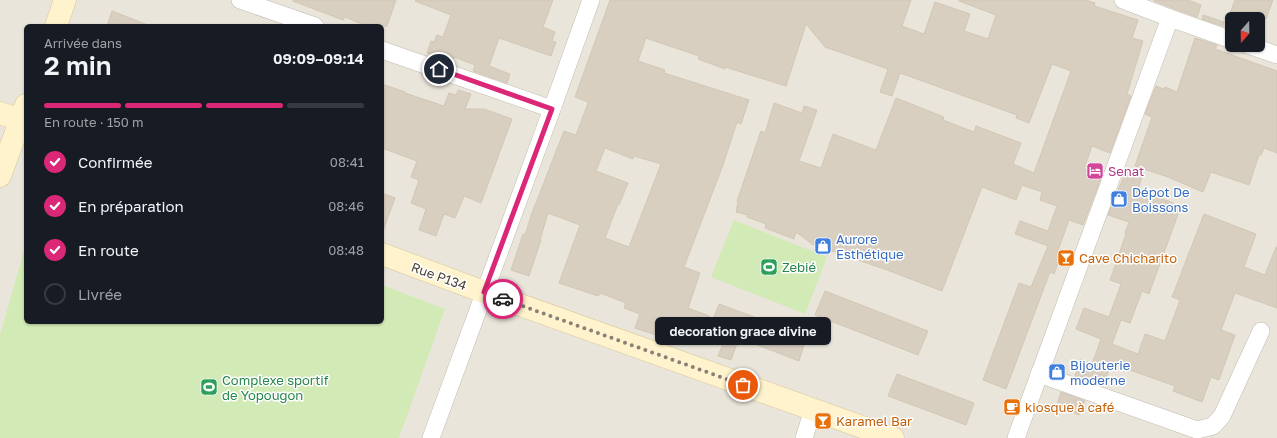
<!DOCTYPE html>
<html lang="fr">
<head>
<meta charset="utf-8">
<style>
	body { margin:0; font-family:"Golos Text",sans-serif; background:#20242c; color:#f1f3f6; height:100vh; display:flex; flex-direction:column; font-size:15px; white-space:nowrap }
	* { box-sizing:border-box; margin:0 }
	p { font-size:13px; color:#9ea1a6 }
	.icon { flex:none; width:22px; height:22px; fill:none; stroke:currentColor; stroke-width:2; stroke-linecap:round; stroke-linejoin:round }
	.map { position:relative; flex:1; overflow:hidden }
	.side { position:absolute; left:24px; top:24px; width:360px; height:300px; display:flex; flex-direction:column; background:#171b24; border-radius:6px; box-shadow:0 1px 3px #0004 }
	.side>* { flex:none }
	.needle { width:26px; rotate:200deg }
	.fabs { position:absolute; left:1225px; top:12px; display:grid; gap:8px }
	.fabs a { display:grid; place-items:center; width:40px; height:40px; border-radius:6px; background:#171b24; box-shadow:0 1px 3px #0004; font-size:20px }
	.pin { position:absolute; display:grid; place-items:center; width:34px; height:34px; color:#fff; margin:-17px; border:2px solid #fff; border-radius:50%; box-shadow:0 1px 4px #0007 }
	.courier { position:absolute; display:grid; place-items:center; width:40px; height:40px; margin:-20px; border:3px solid #db2777; border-radius:50%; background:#fff; color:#222; box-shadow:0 1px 5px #0007 }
	.bubble { position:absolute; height:28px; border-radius:6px; background:#171b24; box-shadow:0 1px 3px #0004; font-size:13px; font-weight:600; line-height:28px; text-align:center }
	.headline em { font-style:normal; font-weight:600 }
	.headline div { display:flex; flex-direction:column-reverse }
	.headline { display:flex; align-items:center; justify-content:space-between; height:68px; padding:0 20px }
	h1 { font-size:26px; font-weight:600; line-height:30px }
	.bar { display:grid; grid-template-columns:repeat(4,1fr); gap:6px 4px; align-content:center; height:48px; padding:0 20px }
	.bar i { height:5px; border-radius:3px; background:#363941 }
	.bar .current { background:#db2777 }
	.bar p { grid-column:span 4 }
	ol { padding:0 20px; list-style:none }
	li { display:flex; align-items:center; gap:12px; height:44px }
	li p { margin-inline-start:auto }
	li .icon { padding:4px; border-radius:50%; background:#db2777; color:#fff; stroke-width:4 }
	li:last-child { color:#9ea1a6 }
	li i { width:22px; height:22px; border:2px solid #363941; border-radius:50% }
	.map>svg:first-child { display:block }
	.residential { fill:#eae5da; fill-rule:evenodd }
	.green { fill:#d2eab5 }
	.building { fill:#d8cfc1; stroke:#d3c7b4; fill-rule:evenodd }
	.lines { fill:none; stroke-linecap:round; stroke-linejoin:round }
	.street-casing { stroke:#c2bbae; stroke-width:18 }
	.secondary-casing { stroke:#d6c79b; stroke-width:23 }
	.street { stroke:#fff; stroke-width:17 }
	.secondary { stroke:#fff3cd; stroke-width:22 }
	.done { stroke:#878178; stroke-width:4; stroke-dasharray:0 7.2 }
	.route { stroke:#db2777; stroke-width:5 }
	.labels { text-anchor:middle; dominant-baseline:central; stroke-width:3; stroke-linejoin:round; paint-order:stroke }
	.hotel-label { font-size:13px; fill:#b23c85; stroke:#fff; text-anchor:start }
	.shop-label { font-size:13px; fill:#366cbe; stroke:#fff; text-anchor:start }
	.food-label { font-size:13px; fill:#c56008; stroke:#fff; text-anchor:start }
	.leisure-label { font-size:13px; fill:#27864d; stroke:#fff; text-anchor:start }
	.street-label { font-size:13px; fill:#4b4439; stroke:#fff }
</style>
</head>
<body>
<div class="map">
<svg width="1277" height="438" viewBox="0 0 1277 438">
	<rect width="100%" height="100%" fill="#f6f3ec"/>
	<path class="residential" d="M0,0H1277V438H0ZM1232,19H1258V45H1232ZM26,26H382V322H26Z"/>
	<g class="green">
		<path d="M734,220L827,257L805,314L711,277Z"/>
		<path d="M26,243V322H382V285L445,309L399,438H0V335Z"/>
	</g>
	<g class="building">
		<path d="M293,0H396L387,26H366L345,17L343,20L293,1Z"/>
		<path d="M416,0H553L543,27L555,32L552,41L556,42L551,56L499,38L489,66L510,74L507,83L473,71L475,65L454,57L452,61L451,60L450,63L429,56L430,54L427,53L431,41L434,42L437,35L443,37L451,15L415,1Z"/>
		<path d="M610,0H911L902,26L924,34L935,2L970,14L964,31L988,39L996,15L959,1V0H1086L1095,3L1094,6L1138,20L1132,38L1143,41L1127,94L1131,96L1110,153L1092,146L1084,169L1088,170L1087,172L1101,178L1083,225L1069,220L1056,256L1060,258L1054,274L1050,272L1006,389L983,380L1019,283L1031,287L1048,246L1015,234L1020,221L1048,231L1057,206L1040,200L1042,192L1022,185L1016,200L982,187L942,291L887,270L812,244L796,232L794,239L765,228L766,224L747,217L748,215L736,212L738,202L737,201L761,131L765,133L774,103L802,113L804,106L817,110L799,161L821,168L833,134L876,150L896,98L944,117L943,120L974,132L976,126L1021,143L1013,164L1034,173L1071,71L1052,64L1029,123L1016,118L1017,115L900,73L892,96L880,92L888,69L825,47L806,24L786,86L725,67V69L698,59L699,56L646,38L638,61L665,70L664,73L749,100L741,124L737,122L723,165L684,267L700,273L688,308L709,316L702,335L681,327L680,328L670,324L665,338L635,328L640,314L624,308L626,303L600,293L598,296L559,283L580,225L548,213L540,240H541L529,276L511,270L523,234L525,235L532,213L564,131L576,135L588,103V102L575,97ZM605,148L633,159L634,156L661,164L629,247L605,238L618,204L619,205L628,183L596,171Z"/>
		<path d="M1154,0H1188L1201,5L1197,17L1154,1Z"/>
		<path d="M1235,0H1273L1266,19H1228Z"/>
		<path d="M112,11L148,25L147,26H107Z"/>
		<path d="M1203,15L1224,22L1223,26L1202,19Z"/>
		<path d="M1195,38L1217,45L1215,49L1277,71V153L1264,148L1261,155H1259L1249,185L1211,172L1203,192L1168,177L1135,166L1152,117L1145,114L1156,86L1164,89L1165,87L1177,92Z"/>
		<path d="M382,84L405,92V93L444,106L449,93L456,95L458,90L471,94L465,109H484L512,119L481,203L464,196L455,218L444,214L436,236L419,230L426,209L411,203L419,180L411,177L417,161L382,148Z"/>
		<path d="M1126,171L1142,176L1138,190L1181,206L1149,294L1142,291L1130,323L1121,320L1112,344L1138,354L1145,334L1165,341L1180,300L1172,297L1204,214L1256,234L1244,267L1265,275L1276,247H1277V308L1235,293L1221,330L1235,335L1219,380L1211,377L1202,402L1173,391L1175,386L1116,365V367L1111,365L1103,386L1075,376L1080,359L1092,364L1101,339L1076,329L1084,308L1109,317L1121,284L1110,280L1126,234L1125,233L1129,222L1108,215Z"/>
		<path d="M382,193L395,198L383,231H382Z"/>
		<path d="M825,291L928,331L918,355L815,315Z"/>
		<path d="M719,304L795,332L793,338L805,342L799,361L739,338L731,360L718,356L727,334L710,327Z"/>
		<path d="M897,374L974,403L966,425L888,396Z"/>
		<path d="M1061,392L1085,401L1079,415L1057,405Z"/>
	</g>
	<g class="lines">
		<defs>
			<g id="street">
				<path d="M240,0L315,26"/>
				<path d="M1123,0L1170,18L1232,40"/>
				<path d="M1248,45L1277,55"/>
				<path d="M382,50L552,109"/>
				<path d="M1039,374L1197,430L1213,426L1222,416L1261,331"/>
				<path d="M431,438L552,109L591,0"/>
				<path d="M804,438L813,410"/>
				<path d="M1016,438L1170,18"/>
			</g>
			<g id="secondary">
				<path d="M56,26L65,0"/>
				<path d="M0,113L26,122"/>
				<path d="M0,176L26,105"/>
				<path d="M382,254L484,292L893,438"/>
			</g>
		</defs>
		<use href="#street" class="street-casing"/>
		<use href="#secondary" class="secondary-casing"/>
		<use href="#street" class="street"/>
		<use href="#secondary" class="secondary"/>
	</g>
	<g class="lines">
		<path class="done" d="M503,299L743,385"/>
		<path class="route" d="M439,69L552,109L484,292L503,299"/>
	</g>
	<defs>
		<symbol id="hotel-square" viewBox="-11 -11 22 22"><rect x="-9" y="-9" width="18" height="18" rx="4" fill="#d1479c" stroke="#fff"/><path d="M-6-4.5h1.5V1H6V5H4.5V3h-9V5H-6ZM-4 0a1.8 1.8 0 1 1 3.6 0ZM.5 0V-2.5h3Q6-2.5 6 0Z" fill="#fff"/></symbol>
		<symbol id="shop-square" viewBox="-11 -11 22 22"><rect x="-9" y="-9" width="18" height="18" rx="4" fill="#3f7fe0" stroke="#fff"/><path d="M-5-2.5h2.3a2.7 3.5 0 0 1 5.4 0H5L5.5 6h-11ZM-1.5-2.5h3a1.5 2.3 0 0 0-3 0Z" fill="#fff"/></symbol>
		<symbol id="bar-square" viewBox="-11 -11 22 22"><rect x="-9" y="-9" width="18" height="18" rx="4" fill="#e8710a" stroke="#fff"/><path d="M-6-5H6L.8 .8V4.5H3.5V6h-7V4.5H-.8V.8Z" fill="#fff"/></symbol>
		<symbol id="stadium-square" viewBox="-11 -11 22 22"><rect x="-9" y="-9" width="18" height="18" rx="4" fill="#2e9e5b" stroke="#fff"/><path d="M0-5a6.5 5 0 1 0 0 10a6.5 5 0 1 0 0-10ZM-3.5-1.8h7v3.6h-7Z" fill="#fff"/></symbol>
		<symbol id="cafe-square" viewBox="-11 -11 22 22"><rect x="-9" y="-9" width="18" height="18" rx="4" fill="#e8710a" stroke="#fff"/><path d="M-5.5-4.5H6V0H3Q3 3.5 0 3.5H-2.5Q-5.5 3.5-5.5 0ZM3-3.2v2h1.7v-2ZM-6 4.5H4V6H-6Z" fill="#fff"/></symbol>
	</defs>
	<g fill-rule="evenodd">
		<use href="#hotel-square" x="1085" y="161" width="20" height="20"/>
		<use href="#shop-square" x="1109" y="189" width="20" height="20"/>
		<use href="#shop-square" x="813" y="236" width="20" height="20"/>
		<use href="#bar-square" x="1056" y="248" width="20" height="20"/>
		<use href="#stadium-square" x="759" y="257" width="20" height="20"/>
		<use href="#shop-square" x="1047" y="362" width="20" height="20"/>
		<use href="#stadium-square" x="199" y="377" width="20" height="20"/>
		<use href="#cafe-square" x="1002" y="397" width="20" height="20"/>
		<use href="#bar-square" x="813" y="411" width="20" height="20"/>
	</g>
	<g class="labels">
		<g class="hotel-label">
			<text x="1108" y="171">Senat</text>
		</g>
		<g class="shop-label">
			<text x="1132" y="192">Dépot De<tspan x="1132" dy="15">Boissons</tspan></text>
			<text x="836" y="239">Aurore<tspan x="836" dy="15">Esthétique</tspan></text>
			<text x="1070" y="365">Bijouterie<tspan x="1070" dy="15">moderne</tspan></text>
		</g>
		<g class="food-label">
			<text x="1079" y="258">Cave Chicharito</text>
			<text x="1025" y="407">kiosque à café</text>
			<text x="836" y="421">Karamel Bar</text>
		</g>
		<g class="leisure-label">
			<text x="782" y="267">Zebié</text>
			<text x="222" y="380">Complexe sportif<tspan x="222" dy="15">de Yopougon</tspan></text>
		</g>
		<g class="street-label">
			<text transform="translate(439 276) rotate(20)">Rue P134</text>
		</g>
	</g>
</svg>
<div class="fabs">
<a><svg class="needle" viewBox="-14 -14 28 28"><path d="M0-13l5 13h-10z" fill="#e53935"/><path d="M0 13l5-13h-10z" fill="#9ea1a6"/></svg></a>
</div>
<div class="pin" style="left:743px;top:385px;background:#ea580c"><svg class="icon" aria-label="bag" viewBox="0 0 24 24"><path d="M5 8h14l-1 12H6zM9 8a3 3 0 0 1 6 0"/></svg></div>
<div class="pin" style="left:439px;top:69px;background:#1f2937"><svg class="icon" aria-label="home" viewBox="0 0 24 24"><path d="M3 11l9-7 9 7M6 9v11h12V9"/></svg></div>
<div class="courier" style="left:503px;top:299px"><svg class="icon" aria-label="car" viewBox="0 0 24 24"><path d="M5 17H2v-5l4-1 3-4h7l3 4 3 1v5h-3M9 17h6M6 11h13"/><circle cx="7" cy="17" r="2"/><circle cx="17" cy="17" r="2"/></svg></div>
<div class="bubble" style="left:655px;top:317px;width:176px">decoration grace divine</div>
<section class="side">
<div class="headline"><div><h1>2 min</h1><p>Arrivée dans</p></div><em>09:09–09:14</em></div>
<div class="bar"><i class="current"></i><i class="current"></i><i class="current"></i><i></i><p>En route · 150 m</p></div>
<ol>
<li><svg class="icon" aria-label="check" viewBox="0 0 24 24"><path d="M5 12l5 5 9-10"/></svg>Confirmée<p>08:41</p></li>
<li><svg class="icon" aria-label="check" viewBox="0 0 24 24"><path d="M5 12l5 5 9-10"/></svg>En préparation<p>08:46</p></li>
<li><svg class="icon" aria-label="check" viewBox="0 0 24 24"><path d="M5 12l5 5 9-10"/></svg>En route<p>08:48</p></li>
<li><i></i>Livrée</li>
</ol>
</section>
</div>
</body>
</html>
